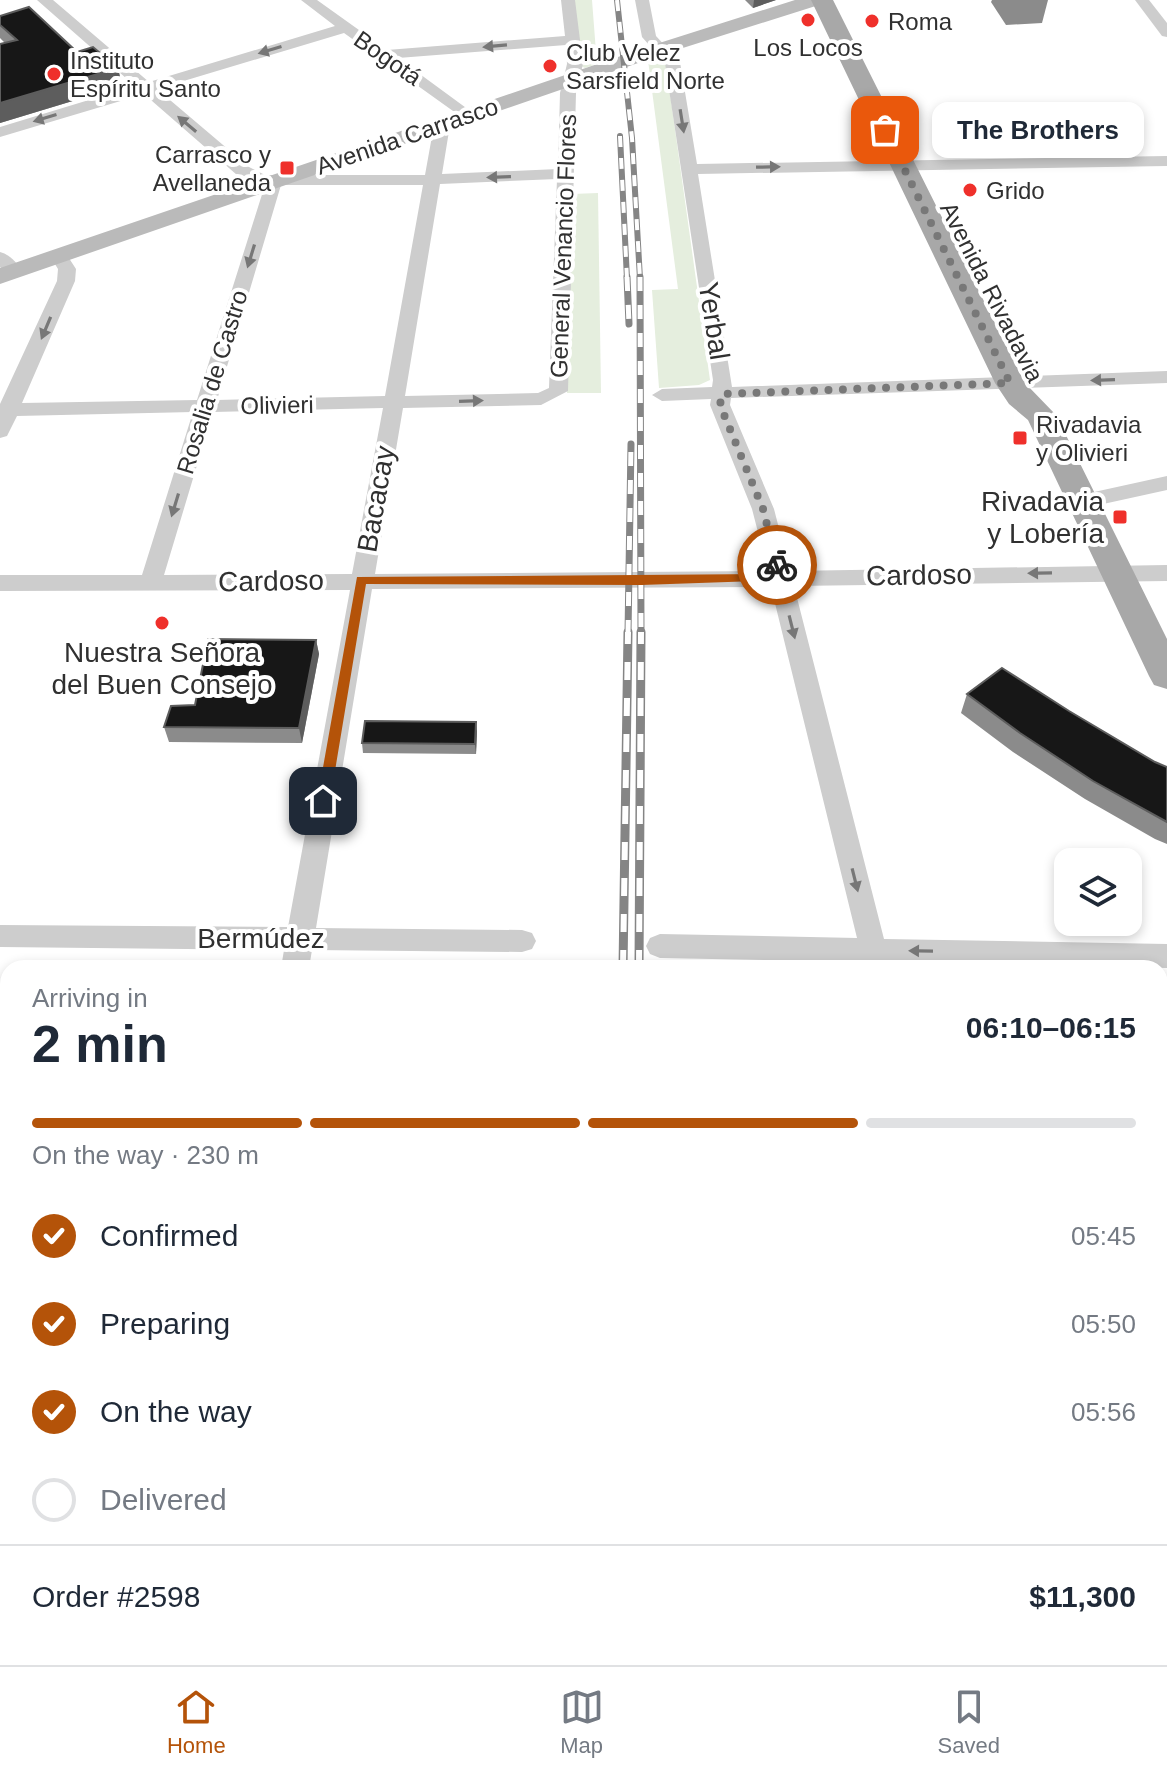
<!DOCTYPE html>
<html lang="en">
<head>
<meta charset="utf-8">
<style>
	body { margin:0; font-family:Arial,sans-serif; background:#f2f2f3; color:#1f2937; height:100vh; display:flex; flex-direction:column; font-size:30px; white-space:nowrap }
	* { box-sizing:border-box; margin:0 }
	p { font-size:26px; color:#747a83 }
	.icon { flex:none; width:44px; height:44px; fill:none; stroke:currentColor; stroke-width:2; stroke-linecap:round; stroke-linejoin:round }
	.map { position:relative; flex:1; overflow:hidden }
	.side { position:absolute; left:0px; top:960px; width:1168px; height:706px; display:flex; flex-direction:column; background:#fff; border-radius:24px 24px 0 0; box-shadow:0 4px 12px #0003 }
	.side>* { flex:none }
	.tools { position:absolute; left:1054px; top:848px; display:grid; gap:16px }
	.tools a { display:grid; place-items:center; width:88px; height:88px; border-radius:16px; background:#fff; box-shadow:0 4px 12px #0003; font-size:40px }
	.pin { position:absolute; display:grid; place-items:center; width:68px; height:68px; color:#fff; margin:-34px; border-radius:16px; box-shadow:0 4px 12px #0006 }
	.courier { position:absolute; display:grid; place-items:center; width:80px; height:80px; margin:-40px; border:6px solid #b45309; border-radius:50%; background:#fff; color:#222; box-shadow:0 2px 10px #0007 }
	.bubble { position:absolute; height:56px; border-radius:16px; background:#fff; box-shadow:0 4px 12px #0003; font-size:26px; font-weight:600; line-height:56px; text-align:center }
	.summary em { font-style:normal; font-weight:600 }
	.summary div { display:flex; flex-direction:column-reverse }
	.summary { display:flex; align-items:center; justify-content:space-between; height:136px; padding:0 32px }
	h1 { font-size:52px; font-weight:600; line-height:60px }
	.bar { display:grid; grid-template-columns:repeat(4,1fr); gap:12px 8px; align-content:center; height:96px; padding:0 32px }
	.bar i { height:10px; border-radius:6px; background:#e0e1e3 }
	.bar .current { background:#b45309 }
	.bar p { grid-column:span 4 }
	.line { display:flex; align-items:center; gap:20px; padding:0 32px; border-top:2px solid #e0e1e3 }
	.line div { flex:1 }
	ol { padding:0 32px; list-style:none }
	li { display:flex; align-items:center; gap:24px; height:88px }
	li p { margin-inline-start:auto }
	li .icon { padding:8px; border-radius:50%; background:#b45309; color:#fff; stroke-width:4 }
	li:last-child { color:#747a83 }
	li i { width:44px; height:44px; border:4px solid #e0e1e3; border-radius:50% }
	.tabs { display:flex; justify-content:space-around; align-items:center; height:112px; border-top:2px solid #e0e1e3; background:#fff; font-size:22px; color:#747a83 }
	.tabs a { display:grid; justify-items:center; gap:4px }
	.tabs .current { color:#b45309 }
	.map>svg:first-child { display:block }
	.green { fill:#e5eede }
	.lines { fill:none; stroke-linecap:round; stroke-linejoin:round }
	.minor { fill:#cdcdcd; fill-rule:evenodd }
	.tertiary { fill:#cdcdcd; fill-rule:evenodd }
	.secondary { fill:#bababa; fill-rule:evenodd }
	.primary { fill:#a8a8a8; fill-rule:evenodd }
	.rail-far3-casing { stroke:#858585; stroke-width:6 }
	.rail-far2-casing { stroke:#858585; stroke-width:7 }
	.rail-far1-casing { stroke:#858585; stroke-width:9 }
	.rail-casing { stroke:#858585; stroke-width:11 }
	.rail-far3 { stroke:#fff; stroke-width:4; stroke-dasharray:11; stroke-linecap:butt }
	.rail-far2 { stroke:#fff; stroke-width:5; stroke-dasharray:14; stroke-linecap:butt }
	.rail-far1 { stroke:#fff; stroke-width:6; stroke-dasharray:18; stroke-linecap:butt }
	.rail { stroke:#fff; stroke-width:8; stroke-dasharray:23; stroke-linecap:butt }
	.wall { fill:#8b8b8b }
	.shaded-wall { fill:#5d5d5d }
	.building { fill:#171717; stroke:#5d5d5d; stroke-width:2 }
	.oneway { fill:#777 }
	.route { fill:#b45309 }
	.done { stroke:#787878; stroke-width:8; stroke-dasharray:0 14.4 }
	.poi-dot { fill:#ef302b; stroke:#fff; stroke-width:3 }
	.labels { text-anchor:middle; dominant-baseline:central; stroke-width:8; stroke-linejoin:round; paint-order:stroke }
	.far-poi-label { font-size:24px; fill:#303030; stroke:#fff; text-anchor:start }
	.far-street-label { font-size:24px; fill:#303030; stroke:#fff }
	.street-label { font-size:28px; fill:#303030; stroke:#fff }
	.poi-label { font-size:28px; fill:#303030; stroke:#fff; text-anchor:end }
</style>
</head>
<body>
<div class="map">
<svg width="1167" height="1665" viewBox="0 0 1167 1665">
	<rect width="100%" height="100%" fill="#fff"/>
	<g class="green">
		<path d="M573,0H592L596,52L602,62L585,68L581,66Z"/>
		<path d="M648,60H661L666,65L710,380L699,385L659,388L652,290L678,289Z"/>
		<path d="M598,193L601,393H567L572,194Z"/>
	</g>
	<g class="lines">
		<g class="minor">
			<path d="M37,0H53L149,82L335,26L301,0H317L387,50L565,36L561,0H575L583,64L576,93L568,391L541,405L403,408L375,574L768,571L752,509L710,405L711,399L662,401L652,395L662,389L712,387L713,380L665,63L642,37L635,0H649L656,36L680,62L697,164L1167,156V166L698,174L732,387L1167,371V383L731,398L730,405L774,509L790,571L1167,565V581L794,586L884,939L1167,944V968L890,962L892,968H864L862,962L660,958L650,954L646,946L650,938L660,934L857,938L771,587L372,589L316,928L522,930L532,933L536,941L532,949L522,952L312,950L309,968H281L284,950L0,947V925L288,927L350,590L0,591V575H142L193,412L17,416L7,436L0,438V404L57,281L58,269L50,256L59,251L65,252L76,269L75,281L22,403L197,400L265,185L237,175L144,94L0,137V127L135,86ZM344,33L467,121L475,116L473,113L398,58L566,45L567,64L560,93L558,169L442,174L450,125L442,120L434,125L425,175H265L249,167L157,89ZM557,179L549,388L538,393L405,396L440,184ZM281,185H423L385,396L217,400ZM383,408L352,574L164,575L213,412Z"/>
			<path d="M1135,0H1149L1167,23V37L1162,36Z"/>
			<path d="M0,252C9,254 17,263 23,271L20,275H8L0,267Z"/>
			<path d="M1167,476V490L1085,508L1074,501L1085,494Z"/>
			<rect x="0" y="1498" width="8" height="36"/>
			<rect x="1160" y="1520" width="7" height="36"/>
			<path d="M154,1658H192L191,1665H153Z"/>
			<path d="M997,1658H1035L1036,1665H998Z"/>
		</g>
		<g class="tertiary">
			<path d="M1167,1104V1141L1160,1144V1107Z"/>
			<path d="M494,1658H546L543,1665H491Z"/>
		</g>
		<path class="secondary" d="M795,0H825L822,4L667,53L0,284V268L653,45Z"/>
		<path class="primary" d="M811,0H833L1025,383L1056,415L1167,639V689L1154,685L1149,676L1028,420L1009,404L995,383Z"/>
		<defs>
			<g id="rail-far3">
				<path d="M617,0L632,138L640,279"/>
				<path d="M620,136L627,279"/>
			</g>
			<g id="rail-far2">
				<path d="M627,277L629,324"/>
				<path d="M640,277L641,634"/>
				<path d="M628,634L631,444"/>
			</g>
			<g id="rail-far1">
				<path d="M623,968L628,632"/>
				<path d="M639,968L641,632"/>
			</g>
			<g id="rail">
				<path d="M615,1658V1665"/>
				<path d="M639,1658V1665"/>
			</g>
		</defs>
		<use href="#rail-far3" class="rail-far3-casing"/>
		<use href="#rail-far2" class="rail-far2-casing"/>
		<use href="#rail-far1" class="rail-far1-casing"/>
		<use href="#rail" class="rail-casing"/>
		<use href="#rail-far3" class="rail-far3"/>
		<use href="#rail-far2" class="rail-far2"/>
		<use href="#rail-far1" class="rail-far1"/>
		<use href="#rail" class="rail"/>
	</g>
	<g class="wall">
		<path d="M745,0H776L753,8Z"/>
		<path d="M992,0H1048L1042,23L1006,25L991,2Z"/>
		<path d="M0,16L77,52L118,68L122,86L0,123V44L5,43L0,38Z"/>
		<path d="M316,640L319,654L302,743L169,742L164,727Z"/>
		<path d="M967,694L1069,711L1155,762L1167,767V844L1155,839L1085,799L1013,752L961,713Z"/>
		<path d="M477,731L476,754L363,753L362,743Z"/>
	</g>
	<g class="shaded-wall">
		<path d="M754,0H776L753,8Z"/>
		<path d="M118,68L122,86L0,123V103Z"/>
		<path d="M316,640L319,654L302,743L299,728Z"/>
		<path d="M476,722L477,731L476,754L475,744Z"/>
		<path d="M398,1658H412L403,1665H389Z"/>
	</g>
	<g class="building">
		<path d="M29,7L77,52L93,47L118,68L0,103V44L17,40L0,25V16Z"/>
		<path d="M208,639L316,640L299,728L164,727L171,706L195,705Z"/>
		<path d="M1002,668L1069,711L1155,762L1167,767V822L1093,781L1020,733L967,694Z"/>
		<path d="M365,721L476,722L475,744L362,743Z"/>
		<path d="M331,1658H398L389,1665H330Z"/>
	</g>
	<defs><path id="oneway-solid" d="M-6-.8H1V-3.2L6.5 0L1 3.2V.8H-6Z" transform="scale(2)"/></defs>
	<g class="oneway">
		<use href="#oneway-solid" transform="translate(495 46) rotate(175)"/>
		<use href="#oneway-solid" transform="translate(270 50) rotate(163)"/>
		<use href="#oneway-solid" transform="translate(45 118) rotate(163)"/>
		<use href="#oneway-solid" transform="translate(682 121) rotate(81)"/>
		<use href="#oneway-solid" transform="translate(187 124) rotate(-140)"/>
		<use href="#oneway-solid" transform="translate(768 167) rotate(-1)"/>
		<use href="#oneway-solid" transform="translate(499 177) rotate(178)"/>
		<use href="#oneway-solid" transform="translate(251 256) rotate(107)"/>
		<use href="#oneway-solid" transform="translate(46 328) rotate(113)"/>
		<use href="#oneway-solid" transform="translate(1103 380) rotate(178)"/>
		<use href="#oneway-solid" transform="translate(471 401) rotate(-2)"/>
		<use href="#oneway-solid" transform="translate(175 505) rotate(107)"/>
		<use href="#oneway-solid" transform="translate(1040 573) rotate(179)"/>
		<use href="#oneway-solid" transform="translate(792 627) rotate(76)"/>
		<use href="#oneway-solid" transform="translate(855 880) rotate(76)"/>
		<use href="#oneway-solid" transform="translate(921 951) rotate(-179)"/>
	</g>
	<path class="route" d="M773,562L782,565L784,580L641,585L366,584L330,801L323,806L317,801L357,577L774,574Z"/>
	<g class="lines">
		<path class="done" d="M777,565L763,509L720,405L722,394L1010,383L885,130"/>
	</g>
	<g class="poi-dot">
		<circle cx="808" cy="20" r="8"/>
		<circle cx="872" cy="21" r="8"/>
		<circle cx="550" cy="66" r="8"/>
		<circle cx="54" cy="74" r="8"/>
		<rect x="279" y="160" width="16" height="16" rx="4"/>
		<circle cx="970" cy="190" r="8"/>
		<rect x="1012" y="430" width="16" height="16" rx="4"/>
		<rect x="1112" y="509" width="16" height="16" rx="4"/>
		<circle cx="162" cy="623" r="8"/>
	</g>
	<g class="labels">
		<g class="far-poi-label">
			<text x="888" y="21">Roma</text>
			<text x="808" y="47" text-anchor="middle">Los Locos</text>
			<text x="566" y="52">Club Velez<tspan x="566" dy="28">Sarsfield Norte</tspan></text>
			<text x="70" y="60">Instituto<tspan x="70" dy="28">Espíritu Santo</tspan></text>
			<text x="271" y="154" text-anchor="end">Carrasco y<tspan x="271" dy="28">Avellaneda</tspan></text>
			<text x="986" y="190">Grido</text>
			<text x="1036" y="424">Rivadavia<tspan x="1036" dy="28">y Olivieri</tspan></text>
		</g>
		<g class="far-street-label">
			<text transform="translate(388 58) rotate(35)">Bogotá</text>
			<text transform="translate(407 136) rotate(-19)">Avenida Carrasco</text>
			<text transform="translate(563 246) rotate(-88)">General Venancio Flores</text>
			<text transform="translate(992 292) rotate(63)">Avenida Rivadavia</text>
			<text transform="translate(212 382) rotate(-73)">Rosalia de Castro</text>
			<text transform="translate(277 405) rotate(-1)">Olivieri</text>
		</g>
		<g class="street-label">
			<text transform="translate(714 321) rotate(81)">Yerbal</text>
			<text transform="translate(376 499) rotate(-80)">Bacacay</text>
			<text transform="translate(919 575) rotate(-1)">Cardoso</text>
			<text transform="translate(271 581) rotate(-1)">Cardoso</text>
			<text x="261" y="938">Bermúdez</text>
		</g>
		<g class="poi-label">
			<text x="1104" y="501">Rivadavia<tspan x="1104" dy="32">y Lobería</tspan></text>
			<text x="162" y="652" text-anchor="middle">Nuestra Señora<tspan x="162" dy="32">del Buen Consejo</tspan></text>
		</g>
	</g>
</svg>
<div class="tools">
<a><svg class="icon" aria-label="layers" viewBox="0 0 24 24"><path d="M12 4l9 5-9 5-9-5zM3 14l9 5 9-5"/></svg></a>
</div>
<div class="pin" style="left:885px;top:130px;background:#ea580c"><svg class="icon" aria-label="bag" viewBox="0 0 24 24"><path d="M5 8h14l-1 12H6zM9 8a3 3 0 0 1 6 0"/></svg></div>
<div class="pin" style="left:323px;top:801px;background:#1f2937"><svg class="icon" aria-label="home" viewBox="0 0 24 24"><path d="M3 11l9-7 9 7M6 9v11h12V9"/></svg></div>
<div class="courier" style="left:777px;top:565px"><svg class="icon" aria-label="bike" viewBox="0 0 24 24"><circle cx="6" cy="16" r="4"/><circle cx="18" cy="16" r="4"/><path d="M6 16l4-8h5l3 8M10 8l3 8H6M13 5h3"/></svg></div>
<div class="bubble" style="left:932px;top:102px;width:212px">The Brothers</div>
<section class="side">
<div class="summary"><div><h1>2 min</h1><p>Arriving in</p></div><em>06:10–06:15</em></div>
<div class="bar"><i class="current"></i><i class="current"></i><i class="current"></i><i></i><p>On the way · 230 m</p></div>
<ol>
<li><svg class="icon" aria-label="check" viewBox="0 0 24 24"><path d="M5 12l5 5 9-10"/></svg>Confirmed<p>05:45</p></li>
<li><svg class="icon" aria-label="check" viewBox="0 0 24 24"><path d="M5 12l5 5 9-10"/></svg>Preparing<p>05:50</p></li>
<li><svg class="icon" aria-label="check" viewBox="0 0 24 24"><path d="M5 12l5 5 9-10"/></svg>On the way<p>05:56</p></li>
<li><i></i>Delivered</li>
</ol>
<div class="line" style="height:104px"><div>Order #2598</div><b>$11,300</b></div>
</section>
</div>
<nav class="tabs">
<a class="current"><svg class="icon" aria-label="home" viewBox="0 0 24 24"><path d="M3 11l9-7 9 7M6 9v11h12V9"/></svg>Home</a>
<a><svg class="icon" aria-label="map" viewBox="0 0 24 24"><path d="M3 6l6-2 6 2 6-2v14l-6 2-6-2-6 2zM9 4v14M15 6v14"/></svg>Map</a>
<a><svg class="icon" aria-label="saved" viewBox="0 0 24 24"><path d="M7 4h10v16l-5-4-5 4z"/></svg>Saved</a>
</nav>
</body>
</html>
